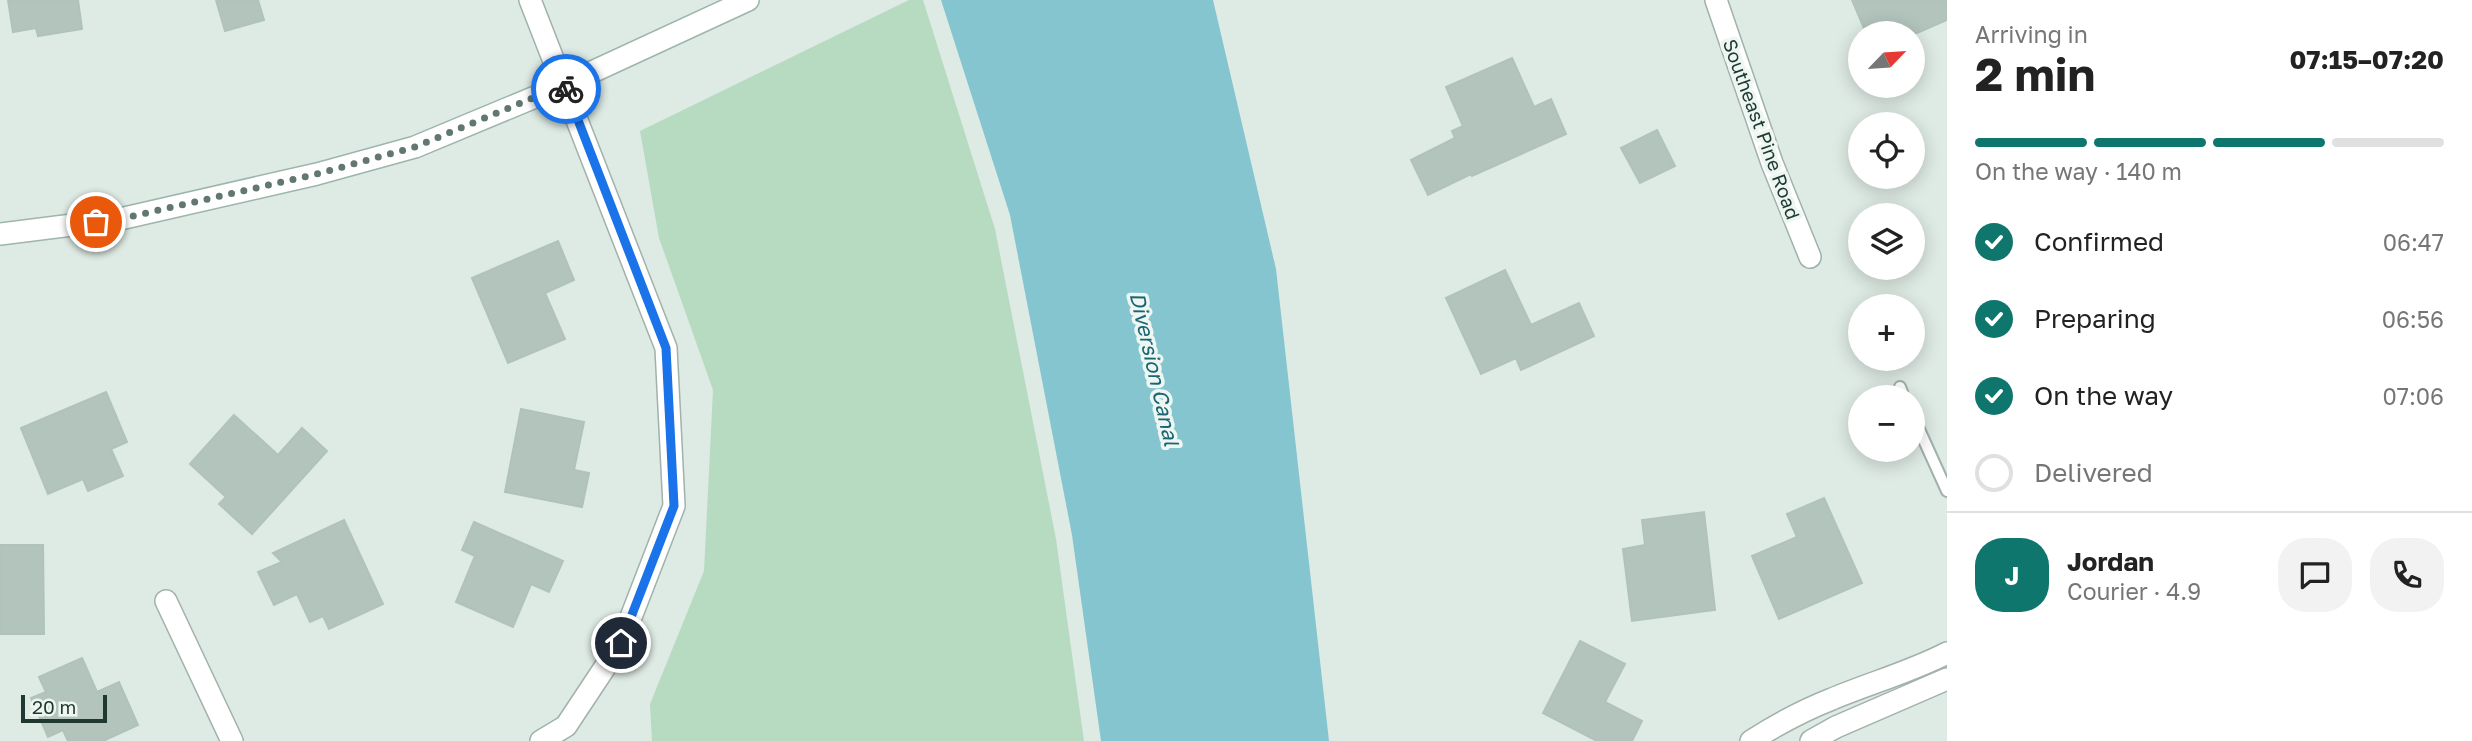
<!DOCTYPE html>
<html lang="en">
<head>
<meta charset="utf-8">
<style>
	body { margin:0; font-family:"Golos Text",sans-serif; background:#f2f2f2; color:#222; height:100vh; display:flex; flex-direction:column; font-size:26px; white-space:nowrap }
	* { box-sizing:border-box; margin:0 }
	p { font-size:23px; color:#767676 }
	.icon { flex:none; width:38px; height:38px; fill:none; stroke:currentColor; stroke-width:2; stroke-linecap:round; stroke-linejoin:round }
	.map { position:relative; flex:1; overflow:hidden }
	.panel { display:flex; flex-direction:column; background:#fff; width:525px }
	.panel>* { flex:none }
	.needle { width:46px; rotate:65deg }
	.tools { position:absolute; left:1848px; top:21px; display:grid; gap:14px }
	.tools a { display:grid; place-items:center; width:77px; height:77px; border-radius:50%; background:#fff; box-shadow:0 4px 18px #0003; font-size:35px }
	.scale { position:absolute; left:21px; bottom:18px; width:86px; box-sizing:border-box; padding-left:7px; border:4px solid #1f3932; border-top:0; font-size:19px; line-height:24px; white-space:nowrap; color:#1f3932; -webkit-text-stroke:5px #eef6f2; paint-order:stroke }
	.pin { position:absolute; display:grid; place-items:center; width:60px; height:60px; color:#fff; margin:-30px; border:4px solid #fff; border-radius:50%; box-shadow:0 2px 7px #0007 }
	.courier { position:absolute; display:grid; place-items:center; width:70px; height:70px; margin:-35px; border:5px solid #1a73e8; border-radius:50%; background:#fff; color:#222; box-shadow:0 2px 9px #0007 }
	.summary em { font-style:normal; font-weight:700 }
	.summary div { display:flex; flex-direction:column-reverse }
	.summary { display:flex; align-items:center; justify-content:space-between; height:119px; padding:0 28px }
	h1 { font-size:46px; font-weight:700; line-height:52px }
	.bar { display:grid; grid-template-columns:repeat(4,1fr); gap:10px 7px; align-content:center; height:84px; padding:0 28px }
	.bar i { height:9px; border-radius:5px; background:#e0e0e0 }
	.bar .active { background:#0f766e }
	.bar p { grid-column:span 4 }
	.line { display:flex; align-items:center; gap:18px; padding:0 28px; border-top:2px solid #e0e0e0 }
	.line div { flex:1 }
	.round { display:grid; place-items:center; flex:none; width:74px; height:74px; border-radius:28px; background:#f2f2f2 }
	ol { padding:0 28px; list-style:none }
	li { display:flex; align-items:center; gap:21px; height:77px }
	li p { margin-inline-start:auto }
	li .icon { padding:7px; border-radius:50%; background:#0f766e; color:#fff; stroke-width:4 }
	li:last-child { color:#767676 }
	li i { width:38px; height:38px; border:4px solid #e0e0e0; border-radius:50% }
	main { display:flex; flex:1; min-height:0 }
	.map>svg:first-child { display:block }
	.green { fill:#b6dbc0 }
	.water { fill:#84c5d0 }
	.building { fill:#b3c4bd; stroke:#b0c3bb; stroke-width:2 }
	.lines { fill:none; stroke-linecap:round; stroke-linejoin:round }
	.lane-casing { stroke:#a1b1ab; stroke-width:14 }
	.street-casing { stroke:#a1b1ab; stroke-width:24 }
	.secondary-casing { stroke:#9db5ac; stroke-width:24 }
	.lane { stroke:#fff; stroke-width:10 }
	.street { stroke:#fff; stroke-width:21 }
	.secondary { stroke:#fff; stroke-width:21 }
	.done { stroke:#627770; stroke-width:7; stroke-dasharray:0 12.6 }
	.route { stroke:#1a73e8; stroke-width:9 }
	.labels { text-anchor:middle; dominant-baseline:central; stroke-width:7; stroke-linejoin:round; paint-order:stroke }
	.street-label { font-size:19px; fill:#1f3932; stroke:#eef6f2 }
	.water-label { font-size:21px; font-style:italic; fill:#1a6574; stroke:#eef6f2 }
</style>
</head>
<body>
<main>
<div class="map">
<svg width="1947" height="741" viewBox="0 0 1947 741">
	<rect width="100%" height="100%" fill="#deeae4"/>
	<path class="green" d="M909,0H923L995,229L1056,539L1084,741H652L650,704L704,571L713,390L659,238L640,131Z"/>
	<path class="water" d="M941,0H1213L1276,269L1329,741H1101L1072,535L1010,215Z"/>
	<g class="building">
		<path d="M8,0H78L82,29L38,36L36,28L13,32Z"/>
		<path d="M216,0H258L264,20L225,31Z"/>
		<path d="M1852,0H1947V20L1917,33H1866Z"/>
		<path d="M1512,58L1534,107L1551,99L1566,134L1472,176L1471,174L1428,195L1411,160L1455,138L1452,131L1463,126L1446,87Z"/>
		<path d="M1657,130L1675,166L1640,183L1621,148Z"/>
		<path d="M558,241L574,280L545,293L565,339L508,363L472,278Z"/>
		<path d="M1505,270L1531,325L1579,303L1594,336L1521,370L1516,358L1481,374L1446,298Z"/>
		<path d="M106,392L127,442L111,449L123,476L88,491L83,479L48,494L21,428Z"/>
		<path d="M521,409L584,422L574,470L589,473L582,507L505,492Z"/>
		<path d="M234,415L278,455L302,428L327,451L252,534L219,504L226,497L190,464Z"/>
		<path d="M1824,498L1862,583L1779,619L1752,556L1797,537L1787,514Z"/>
		<path d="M1704,512L1715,610L1632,621L1623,549L1645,545L1642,520Z"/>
		<path d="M344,520L383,604L329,629L323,616L310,622L297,594L274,605L258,572L282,562L273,553Z"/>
		<path d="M474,522L563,561L549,592L531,584L513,627L456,602L475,556L462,550Z"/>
		<path d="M0,545H43L44,634H0Z"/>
		<path d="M1580,641L1625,664L1605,702L1642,721L1632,741H1597L1543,713Z"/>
		<path d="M82,658L97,692L119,682L138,725L103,741H68L63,730L48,737L31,698L46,692L39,677Z"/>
	</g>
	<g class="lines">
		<defs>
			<g id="lane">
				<path d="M1900,387L1904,397"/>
				<path d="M1913,416L1947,491"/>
			</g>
			<g id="street">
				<path d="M530,0L666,348L674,506L621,643L566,726L541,741"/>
				<path d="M1716,0L1772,163L1810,257"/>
				<path d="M166,601L232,741"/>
				<path d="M1751,741C1776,725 1804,710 1832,699C1870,683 1910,672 1947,653"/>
				<path d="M1811,741L1836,727L1947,679"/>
			</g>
			<path id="secondary" d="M0,234L120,219L317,174L415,147L564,85L748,0"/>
		</defs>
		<use href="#lane" class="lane-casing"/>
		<use href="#street" class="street-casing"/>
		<use href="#secondary" class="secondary-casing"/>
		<use href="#lane" class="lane"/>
		<use href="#street" class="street"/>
		<use href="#secondary" class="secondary"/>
	</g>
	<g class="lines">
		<path class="done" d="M96,222L120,219L317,174L415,147L564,85L566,89"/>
		<path class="route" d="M566,89L666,348L674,506L621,643"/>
	</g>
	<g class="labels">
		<g class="street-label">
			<text transform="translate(1762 129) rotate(70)">Southeast Pine Road</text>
		</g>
		<g class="water-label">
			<text transform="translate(1155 369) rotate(77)">Diversion Canal</text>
		</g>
	</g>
</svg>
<div class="tools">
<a><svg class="needle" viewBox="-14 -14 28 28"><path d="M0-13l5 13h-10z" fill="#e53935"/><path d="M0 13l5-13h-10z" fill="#767676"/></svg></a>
<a><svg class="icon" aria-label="locate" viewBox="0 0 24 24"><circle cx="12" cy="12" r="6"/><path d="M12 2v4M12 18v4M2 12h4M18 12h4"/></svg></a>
<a><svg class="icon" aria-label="layers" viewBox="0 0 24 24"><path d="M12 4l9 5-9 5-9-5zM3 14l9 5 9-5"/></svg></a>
<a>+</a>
<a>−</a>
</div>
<div class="scale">20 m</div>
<div class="pin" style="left:96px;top:222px;background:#ea580c"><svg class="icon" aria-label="bag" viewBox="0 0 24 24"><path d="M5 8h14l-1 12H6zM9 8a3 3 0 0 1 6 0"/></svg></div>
<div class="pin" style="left:621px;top:643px;background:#1f2937"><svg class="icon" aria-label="home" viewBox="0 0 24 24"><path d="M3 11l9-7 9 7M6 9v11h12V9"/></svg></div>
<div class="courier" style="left:566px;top:89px"><svg class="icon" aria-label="bike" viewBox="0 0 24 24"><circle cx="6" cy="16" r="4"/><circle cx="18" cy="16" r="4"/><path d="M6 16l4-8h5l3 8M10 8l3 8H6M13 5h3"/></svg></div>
</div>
<section class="panel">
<div class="summary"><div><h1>2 min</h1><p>Arriving in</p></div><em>07:15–07:20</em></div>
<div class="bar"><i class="active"></i><i class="active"></i><i class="active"></i><i></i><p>On the way · 140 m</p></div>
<ol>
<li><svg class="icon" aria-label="check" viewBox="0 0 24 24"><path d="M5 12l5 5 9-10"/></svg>Confirmed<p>06:47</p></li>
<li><svg class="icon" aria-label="check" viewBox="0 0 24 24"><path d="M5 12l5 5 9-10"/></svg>Preparing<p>06:56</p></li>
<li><svg class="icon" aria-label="check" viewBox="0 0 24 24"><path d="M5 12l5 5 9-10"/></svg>On the way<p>07:06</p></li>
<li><i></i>Delivered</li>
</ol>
<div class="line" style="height:126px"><b class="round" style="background:#0f766e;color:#fff">J</b><div><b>Jordan</b><p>Courier · 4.9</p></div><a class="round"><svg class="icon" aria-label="chat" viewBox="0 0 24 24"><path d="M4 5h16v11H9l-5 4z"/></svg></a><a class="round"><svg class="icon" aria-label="phone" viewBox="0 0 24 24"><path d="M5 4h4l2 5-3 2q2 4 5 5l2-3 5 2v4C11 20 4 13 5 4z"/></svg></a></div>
</section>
</main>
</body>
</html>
